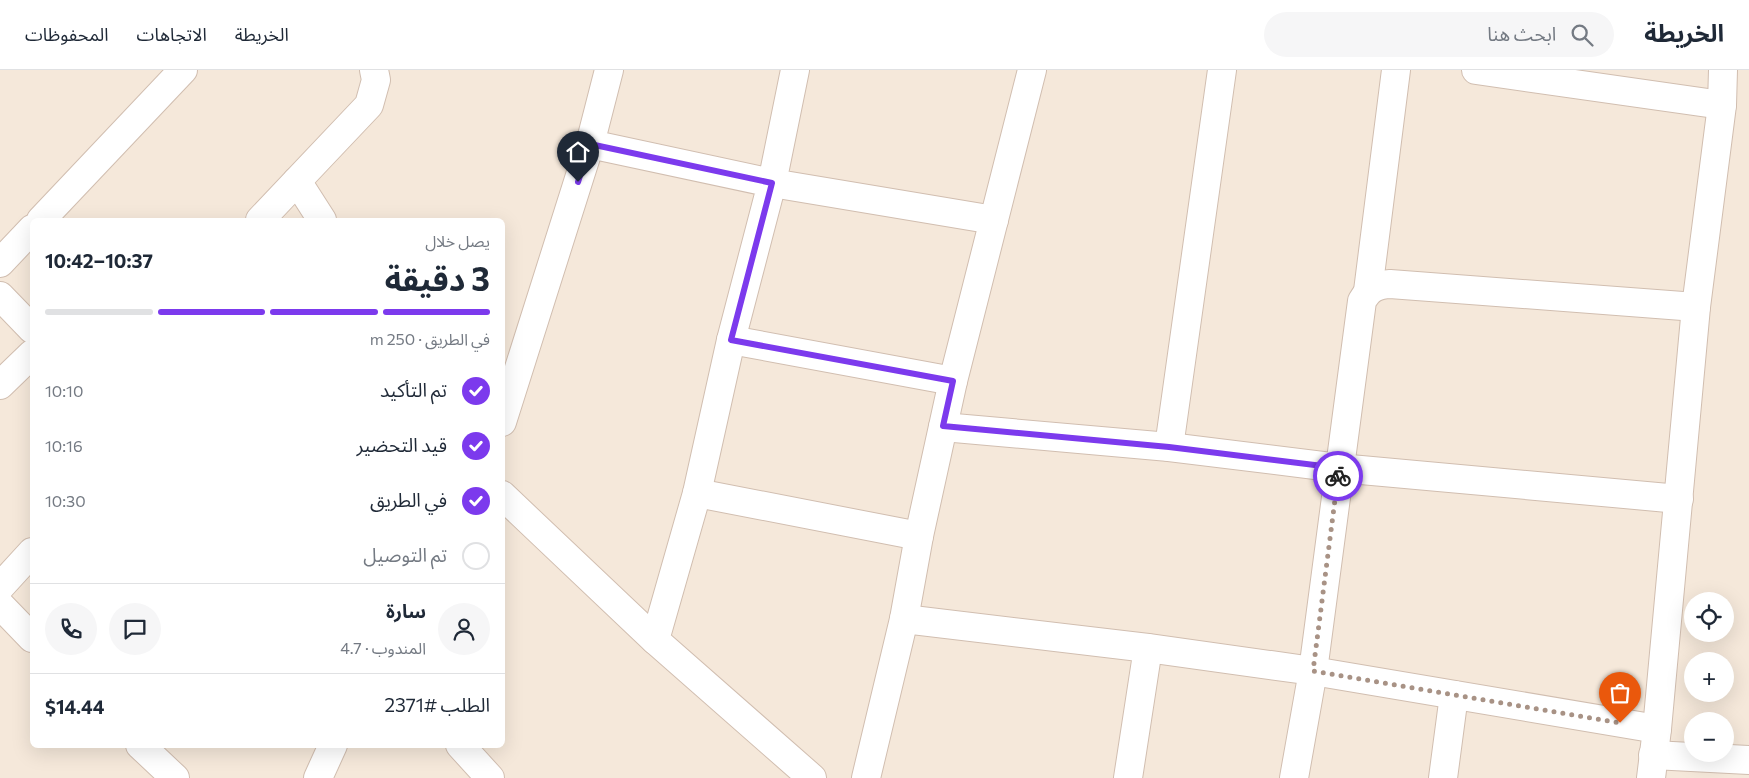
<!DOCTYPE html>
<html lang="ar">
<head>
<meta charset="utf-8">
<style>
	body { margin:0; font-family:Commissioner,"Noto Sans Arabic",sans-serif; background:#f6f6f7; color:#1f2937; direction:rtl; height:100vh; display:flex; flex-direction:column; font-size:19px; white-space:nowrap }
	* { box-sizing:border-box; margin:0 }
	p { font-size:16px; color:#747a83 }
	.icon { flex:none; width:28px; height:28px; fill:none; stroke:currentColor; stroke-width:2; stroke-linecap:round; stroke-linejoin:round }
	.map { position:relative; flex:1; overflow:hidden; direction:ltr }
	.panel { position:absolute; left:30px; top:148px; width:475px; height:530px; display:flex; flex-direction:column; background:#fff; border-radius:8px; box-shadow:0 5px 20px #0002; direction:rtl }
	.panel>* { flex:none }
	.tools { position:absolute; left:1684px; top:522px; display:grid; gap:10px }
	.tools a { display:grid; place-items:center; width:50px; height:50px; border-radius:50%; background:#fff; box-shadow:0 5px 20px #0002; font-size:25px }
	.pin { position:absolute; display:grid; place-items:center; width:42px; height:42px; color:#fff; margin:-51px -21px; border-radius:50% 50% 50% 0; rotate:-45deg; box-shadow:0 0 5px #0007 }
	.pin .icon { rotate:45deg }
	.courier { position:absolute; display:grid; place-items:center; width:50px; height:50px; margin:-25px; border:4px solid #7c3aed; border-radius:50%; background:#fff; color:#222; box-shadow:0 1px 6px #0007 }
	.head em { font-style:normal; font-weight:700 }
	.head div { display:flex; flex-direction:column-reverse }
	.head { display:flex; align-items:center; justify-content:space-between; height:85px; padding:0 15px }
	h1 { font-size:32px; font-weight:700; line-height:38px }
	.bar { display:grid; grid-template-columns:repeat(4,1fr); gap:8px 5px; align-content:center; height:60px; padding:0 15px }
	.bar i { height:6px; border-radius:4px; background:#e0e1e3 }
	.bar .current { background:#7c3aed }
	.bar p { grid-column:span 4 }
	.line { display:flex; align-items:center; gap:12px; padding:0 15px; border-top:1px solid #e0e1e3 }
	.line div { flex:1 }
	.round { display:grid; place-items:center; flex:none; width:52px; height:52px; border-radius:26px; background:#f6f6f7 }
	ol { padding:0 15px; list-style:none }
	li { display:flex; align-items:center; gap:15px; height:55px }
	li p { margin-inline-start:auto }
	li .icon { padding:5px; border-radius:50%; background:#7c3aed; color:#fff; stroke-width:4 }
	li:last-child { color:#747a83 }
	li i { width:28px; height:28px; border:2px solid #e0e1e3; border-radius:50% }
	header { display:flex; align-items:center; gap:30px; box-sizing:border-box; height:70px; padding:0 25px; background:#fff; border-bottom:1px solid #e0e1e3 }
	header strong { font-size:24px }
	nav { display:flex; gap:28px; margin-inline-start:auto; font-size:18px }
	.search { width:350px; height:45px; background:#f6f6f7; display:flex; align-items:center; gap:12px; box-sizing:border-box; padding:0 18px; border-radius:28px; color:#747a83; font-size:19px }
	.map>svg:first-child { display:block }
	.residential { fill:#f5e8da; fill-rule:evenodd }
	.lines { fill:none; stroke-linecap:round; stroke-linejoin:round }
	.minor-casing { stroke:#d1beb0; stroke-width:30 }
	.tertiary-casing { stroke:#d1beb0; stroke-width:30 }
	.minor { stroke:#fff; stroke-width:28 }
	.tertiary { stroke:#fff; stroke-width:28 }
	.done { stroke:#a89285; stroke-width:5; stroke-dasharray:0 9 }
	.route { stroke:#7c3aed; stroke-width:6 }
</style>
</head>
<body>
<header>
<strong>الخريطة</strong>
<div class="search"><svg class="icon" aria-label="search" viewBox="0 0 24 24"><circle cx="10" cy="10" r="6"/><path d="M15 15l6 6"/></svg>ابحث هنا</div>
<nav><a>الخريطة</a><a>الاتجاهات</a><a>المحفوظات</a></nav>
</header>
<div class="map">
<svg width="1749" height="708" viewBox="0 0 1749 708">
	<rect width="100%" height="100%" fill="#fdf6ec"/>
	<path class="residential" d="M0,0H1749V708H0ZM32,150H502V675H32ZM1692,531H1725V564H1692ZM1692,591H1725V624H1692ZM1692,651H1725V684H1692Z"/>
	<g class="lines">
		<defs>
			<g id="minor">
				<path d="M795,0L772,113L994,150"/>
				<path d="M1476,0L1722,35"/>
				<path d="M590,74L772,113L731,270L697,423L655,570L812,708"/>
				<path d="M297,111L322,150"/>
				<path d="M41,150L183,0"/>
				<path d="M260,150L369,35L376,10L374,0"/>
				<path d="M0,193L32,159"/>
				<path d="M1368,221L1396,0"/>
				<path d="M0,226L32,259"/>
				<path d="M731,270L953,311"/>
				<path d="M0,315L32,284"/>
				<path d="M502,352L590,74L609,0"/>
				<path d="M943,357L1169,377L1339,398L1679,429"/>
				<path d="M1169,377L1222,0"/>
				<path d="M697,423L919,466"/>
				<path d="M502,425L655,570"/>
				<path d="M0,517L32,482"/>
				<path d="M0,535L32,568"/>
				<path d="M904,549L1148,578L1313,601L1657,659"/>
				<path d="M140,675L175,708"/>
				<path d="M460,675L490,708"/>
				<path d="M1653,685L1749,690"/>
				<path d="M318,708L333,675"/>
				<path d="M1128,708L1148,578"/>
				<path d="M1294,708L1313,601L1362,231C1369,219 1375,215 1390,214L1696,237"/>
				<path d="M1443,708L1454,625"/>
				<path d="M1651,708L1657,659L1696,237L1722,35L1723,0"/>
			</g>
			<path id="tertiary" d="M866,708L904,549L919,466L953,311L1032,0"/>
		</defs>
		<use href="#minor" class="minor-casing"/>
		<use href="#tertiary" class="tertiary-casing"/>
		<use href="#minor" class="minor"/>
		<use href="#tertiary" class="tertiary"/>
	</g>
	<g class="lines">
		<path class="done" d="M1338,406L1313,601L1620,653"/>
		<path class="route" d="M578,112L590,74L772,113L731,270L953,311L943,356L1169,377L1339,398L1338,406"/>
	</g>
</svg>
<div class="tools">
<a><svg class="icon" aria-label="locate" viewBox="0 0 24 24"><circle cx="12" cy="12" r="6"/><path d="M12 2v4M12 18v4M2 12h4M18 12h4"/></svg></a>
<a>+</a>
<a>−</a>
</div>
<div class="pin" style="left:1620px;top:653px;background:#ea580c"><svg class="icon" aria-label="bag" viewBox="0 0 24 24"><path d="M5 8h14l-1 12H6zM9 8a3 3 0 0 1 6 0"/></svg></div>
<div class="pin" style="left:578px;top:112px;background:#1f2937"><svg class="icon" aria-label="home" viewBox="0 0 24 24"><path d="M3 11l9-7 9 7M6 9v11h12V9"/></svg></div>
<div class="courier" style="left:1338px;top:406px"><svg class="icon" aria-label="bike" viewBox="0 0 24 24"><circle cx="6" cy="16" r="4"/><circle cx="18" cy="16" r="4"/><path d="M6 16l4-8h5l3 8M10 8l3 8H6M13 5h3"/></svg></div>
<section class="panel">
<div class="head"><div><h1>3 دقيقة</h1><p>يصل خلال</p></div><em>10:37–10:42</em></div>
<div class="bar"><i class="current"></i><i class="current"></i><i class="current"></i><i></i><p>في الطريق · 250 m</p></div>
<ol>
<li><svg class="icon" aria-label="check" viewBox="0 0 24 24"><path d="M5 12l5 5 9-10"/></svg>تم التأكيد<p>10:10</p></li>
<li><svg class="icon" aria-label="check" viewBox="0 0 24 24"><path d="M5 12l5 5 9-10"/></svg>قيد التحضير<p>10:16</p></li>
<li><svg class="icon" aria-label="check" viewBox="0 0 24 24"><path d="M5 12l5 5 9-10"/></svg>في الطريق<p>10:30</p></li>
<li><i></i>تم التوصيل</li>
</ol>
<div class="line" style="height:90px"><a class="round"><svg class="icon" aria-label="person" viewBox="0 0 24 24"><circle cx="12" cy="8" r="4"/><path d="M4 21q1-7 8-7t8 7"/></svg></a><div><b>سارة</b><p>المندوب · 4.7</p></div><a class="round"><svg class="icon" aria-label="chat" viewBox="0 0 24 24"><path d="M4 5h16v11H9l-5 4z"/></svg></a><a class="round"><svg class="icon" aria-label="phone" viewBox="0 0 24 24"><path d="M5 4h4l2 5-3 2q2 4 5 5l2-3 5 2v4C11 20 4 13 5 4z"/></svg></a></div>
<div class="line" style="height:65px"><div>الطلب #2371</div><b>$14.44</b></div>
</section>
</div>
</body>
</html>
